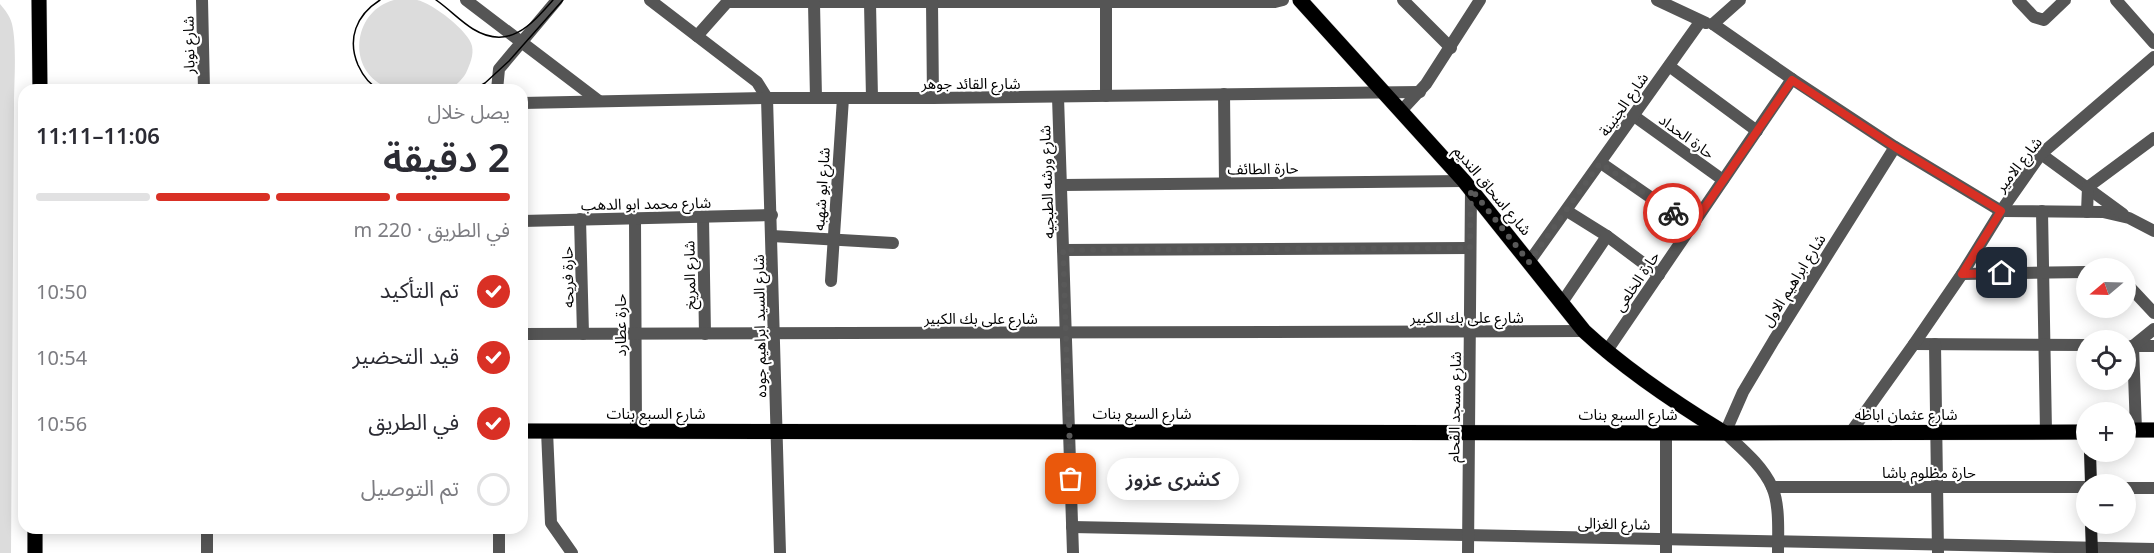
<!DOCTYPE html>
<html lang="ar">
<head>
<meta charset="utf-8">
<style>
	body { margin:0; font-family:"Noto Sans","Noto Sans Arabic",sans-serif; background:#f7f7f7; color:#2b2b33; direction:rtl; height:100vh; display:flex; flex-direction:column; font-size:22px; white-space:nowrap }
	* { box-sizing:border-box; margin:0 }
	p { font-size:20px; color:#7c7c81 }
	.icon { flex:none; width:33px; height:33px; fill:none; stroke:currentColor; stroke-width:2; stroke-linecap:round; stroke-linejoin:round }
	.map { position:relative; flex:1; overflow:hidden; direction:ltr }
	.side { position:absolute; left:18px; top:84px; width:510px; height:450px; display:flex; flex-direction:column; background:#fff; border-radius:18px; box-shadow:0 3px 15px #0003; direction:rtl }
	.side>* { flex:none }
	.needle { width:39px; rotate:251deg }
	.tools { position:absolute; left:2076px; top:258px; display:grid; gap:12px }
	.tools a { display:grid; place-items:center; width:60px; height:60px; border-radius:50%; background:#fff; box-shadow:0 3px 15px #0003; font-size:30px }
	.pin { position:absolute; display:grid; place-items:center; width:51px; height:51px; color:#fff; margin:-26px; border-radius:12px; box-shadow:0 3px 9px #0006 }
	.courier { position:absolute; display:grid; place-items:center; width:60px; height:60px; margin:-30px; border:4px solid #d93025; border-radius:50%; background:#fff; color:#222; box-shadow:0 2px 8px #0007 }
	.bubble { position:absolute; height:42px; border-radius:21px; background:#fff; box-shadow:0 3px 15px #0003; font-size:20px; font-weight:600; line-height:42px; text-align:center; direction:rtl }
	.head em { font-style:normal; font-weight:600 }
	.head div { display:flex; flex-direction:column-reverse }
	.head { display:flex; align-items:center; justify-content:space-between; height:102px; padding:0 18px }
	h1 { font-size:39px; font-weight:600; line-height:45px }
	.bar { display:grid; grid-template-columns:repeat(4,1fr); gap:9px 6px; align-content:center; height:72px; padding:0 18px }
	.bar i { height:8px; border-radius:4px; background:#e1e1e2 }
	.bar .on { background:#d93025 }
	.bar p { grid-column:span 4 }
	ol { padding:0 18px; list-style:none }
	li { display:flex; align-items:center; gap:18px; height:66px }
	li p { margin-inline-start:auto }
	li .icon { padding:6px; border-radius:50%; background:#d93025; color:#fff; stroke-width:4 }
	li:last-child { color:#7c7c81 }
	li i { width:33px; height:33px; border:3px solid #e1e1e2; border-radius:50% }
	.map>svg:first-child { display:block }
	.green { fill:#dcdcdc }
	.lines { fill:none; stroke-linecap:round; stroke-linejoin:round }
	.primary-casing { stroke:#dbdbdb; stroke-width:16 }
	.street { stroke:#555; stroke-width:12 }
	.secondary { stroke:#222; stroke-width:12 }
	.primary { stroke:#000; stroke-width:15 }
	.tram { stroke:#000; stroke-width:1.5 }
	.done { stroke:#595959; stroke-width:6; stroke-dasharray:0 10.8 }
	.route { stroke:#d93025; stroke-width:8 }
	.labels { text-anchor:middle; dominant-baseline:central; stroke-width:4.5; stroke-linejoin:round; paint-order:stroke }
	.street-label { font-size:15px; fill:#000; stroke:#fff }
</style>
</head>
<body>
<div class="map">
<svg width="2154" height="553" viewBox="0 0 2154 553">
	<rect width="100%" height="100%" fill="#fff"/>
	<g class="green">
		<path d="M394,0C401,0 410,0 417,0C432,3 469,31 472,46C474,55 470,64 466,73C462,80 454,88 445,90C433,92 393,91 382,85C346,65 355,10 394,0Z"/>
		<path d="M0,4C5,10 10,16 12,24C17,45 14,83 14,106L11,553H0Z"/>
	</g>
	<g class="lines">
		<defs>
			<g id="primary">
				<path d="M39,0L40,90"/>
				<path d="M1300,0L1464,181L1584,331C1626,370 1674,402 1723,432"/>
				<path d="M2126,430H2154"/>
				<path d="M522,431L1725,433L2086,432"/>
				<path d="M35,553V528"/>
			</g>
		</defs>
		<use href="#primary" class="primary-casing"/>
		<g class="street">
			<path d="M202,0L204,90"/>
			<path d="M466,0L599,101"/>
			<path d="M650,0L757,82L767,98L780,553"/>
			<path d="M1106,0V96"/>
			<path d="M1403,0L1451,48"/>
			<path d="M1657,0L1706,23"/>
			<path d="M2018,0L2034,17L2044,20L2065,0"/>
			<path d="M2116,0L2154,43"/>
			<path d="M727,2H1275L1283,0"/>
			<path d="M932,2L933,98"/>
			<path d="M814,3L816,98"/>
			<path d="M870,3L872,98"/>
			<path d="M1713,24L1792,79L1895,147L2001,211L2103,212L2129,218L2154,231"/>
			<path d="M1713,24L1740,0"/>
			<path d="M697,36L729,0"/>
			<path d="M1669,66L1757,131"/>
			<path d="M497,90L499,69L557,0"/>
			<path d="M1224,94L1225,183"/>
			<path d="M1058,97L1073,553"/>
			<path d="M522,103L767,98H933L1420,92"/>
			<path d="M1401,111L1426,84L1480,0"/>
			<path d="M1634,116L1723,180"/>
			<path d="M2041,154L2123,214"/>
			<path d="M1601,163L1692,226"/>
			<path d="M1062,185L1464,181"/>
			<path d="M1567,211L1607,236L1659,275"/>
			<path d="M2042,211L2046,432"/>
			<path d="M2087,212L2088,187L2154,138"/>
			<path d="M703,217L705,334"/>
			<path d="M580,219L583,334"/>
			<path d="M635,219L636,431"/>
			<path d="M522,221L772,215"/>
			<path d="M772,236L893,243"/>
			<path d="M1063,250L1470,248"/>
			<path d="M1529,262L1700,22"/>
			<path d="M1962,274L2086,272"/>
			<path d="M831,281L843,98"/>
			<path d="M2126,283L2154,313"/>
			<path d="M1561,304L1607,236"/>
			<path d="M522,334L1584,331"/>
			<path d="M1914,344L2086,345"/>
			<path d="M1935,344L1938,552"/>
			<path d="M2131,346H2154"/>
			<path d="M1606,352L1792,79"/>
			<path d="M2136,430L2133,346L2154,329"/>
			<path d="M547,431L551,523L572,553"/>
			<path d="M1851,432L1914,344L1962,274L2001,211L2041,154L2154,57"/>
			<path d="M1772,487H2086"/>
			<path d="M2126,488H2154"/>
			<path d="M1072,527L2154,549"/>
			<path d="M499,528V553"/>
			<path d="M207,553V528"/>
			<path d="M1468,553L1471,189"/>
			<path d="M1666,553V432"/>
			<path d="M1778,553C1778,533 1780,505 1772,487C1762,465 1742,449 1725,433L1743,392L1774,340L1895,147"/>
		</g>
		<g class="secondary">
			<path d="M2090,452L2091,484"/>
			<path d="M2091,524L2092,553"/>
		</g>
		<use href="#primary" class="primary"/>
		<g class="tram">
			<path d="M436,0C449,9 460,21 473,29C509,51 531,25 553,0"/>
			<path d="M380,90C370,85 363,76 358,65C347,39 356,15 380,0"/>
			<path d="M473,90L485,83L509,61L563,0"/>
		</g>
	</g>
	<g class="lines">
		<path class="done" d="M1071,479L1063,250L1470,248L1471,189L1529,262L1600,163L1673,213"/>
		<path class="route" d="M1673,213L1692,226L1792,80L1895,147L2001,211L1962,274L2002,273"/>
	</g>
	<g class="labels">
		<g class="street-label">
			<text transform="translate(188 45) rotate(-91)">شارع نوبار</text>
			<text x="971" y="83">شارع القائد جوهر</text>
			<text transform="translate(1623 104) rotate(-55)">شارع الجنينة</text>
			<text transform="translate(1687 136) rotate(36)">حارة الحداد</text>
			<text transform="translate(2018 164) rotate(-52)">شارع الامير</text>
			<text transform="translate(1263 168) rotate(-1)">حارة الطائف</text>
			<text transform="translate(1046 182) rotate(-92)">شارع ورشه الطبجيه</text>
			<text transform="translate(821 189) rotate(-86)">شارع ابو شهبه</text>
			<text transform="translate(1493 190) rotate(50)">شارع اسحاق النديم</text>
			<text transform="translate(646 203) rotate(-1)">شارع محمد ابو الدهب</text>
			<text transform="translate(689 275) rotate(-91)">شارع المريخ</text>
			<text transform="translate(567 277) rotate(-91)">حارة فريحه</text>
			<text transform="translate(1793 280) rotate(-58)">شارع ابراهيم الاول</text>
			<text transform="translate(1636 281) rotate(-56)">حارة الخلعى</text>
			<text x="1467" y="317">شارع على بك الكبير</text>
			<text x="981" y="318">شارع على بك الكبير</text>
			<text transform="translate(620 325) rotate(-90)">حارة عطارد</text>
			<text transform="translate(759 326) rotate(-91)">شارع السيد ابراهيم جوده</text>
			<text transform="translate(1454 407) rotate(-89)">شارع مسجد الفحام</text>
			<text x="656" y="413">شارع السبع بنات</text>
			<text x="1142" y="413">شارع السبع بنات</text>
			<text x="1628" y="414">شارع السبع بنات</text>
			<text x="1906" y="414">شارع عثمان اباظه</text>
			<text x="1929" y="472">حارة مظلوم باشا</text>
			<text transform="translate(1614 523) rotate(1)">شارع الغزالى</text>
		</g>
	</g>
</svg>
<div class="tools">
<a><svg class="needle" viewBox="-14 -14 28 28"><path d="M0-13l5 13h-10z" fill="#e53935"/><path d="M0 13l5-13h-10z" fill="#7c7c81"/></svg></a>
<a><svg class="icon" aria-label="locate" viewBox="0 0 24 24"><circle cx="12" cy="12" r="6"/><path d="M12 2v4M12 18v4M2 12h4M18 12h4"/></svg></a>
<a>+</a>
<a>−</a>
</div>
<div class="pin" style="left:1071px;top:479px;background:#ea580c"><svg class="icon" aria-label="bag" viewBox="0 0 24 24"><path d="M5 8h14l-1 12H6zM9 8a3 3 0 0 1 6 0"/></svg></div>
<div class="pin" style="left:2002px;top:273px;background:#1f2937"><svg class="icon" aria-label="home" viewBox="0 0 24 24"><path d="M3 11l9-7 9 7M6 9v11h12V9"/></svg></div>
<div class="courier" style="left:1673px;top:213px"><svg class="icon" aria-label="bike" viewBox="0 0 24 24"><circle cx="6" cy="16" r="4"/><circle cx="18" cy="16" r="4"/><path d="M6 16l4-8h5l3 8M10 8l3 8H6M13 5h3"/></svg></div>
<div class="bubble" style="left:1107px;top:458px;width:132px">كشرى عزوز</div>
<section class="side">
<div class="head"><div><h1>2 دقيقة</h1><p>يصل خلال</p></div><em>11:06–11:11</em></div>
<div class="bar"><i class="on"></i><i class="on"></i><i class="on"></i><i></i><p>في الطريق · 220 m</p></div>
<ol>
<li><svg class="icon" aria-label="check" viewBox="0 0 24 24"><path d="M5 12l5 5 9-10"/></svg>تم التأكيد<p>10:50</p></li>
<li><svg class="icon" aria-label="check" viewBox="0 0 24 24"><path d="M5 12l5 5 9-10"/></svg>قيد التحضير<p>10:54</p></li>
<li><svg class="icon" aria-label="check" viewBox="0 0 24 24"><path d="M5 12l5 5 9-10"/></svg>في الطريق<p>10:56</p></li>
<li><i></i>تم التوصيل</li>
</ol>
</section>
</div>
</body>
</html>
